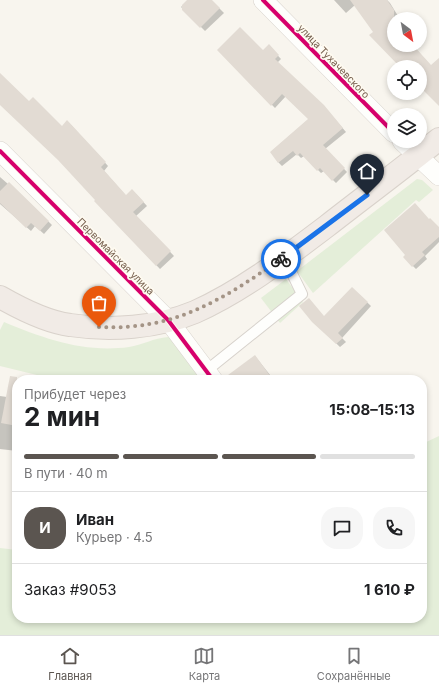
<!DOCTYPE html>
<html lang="ru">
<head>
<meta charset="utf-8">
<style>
	body { margin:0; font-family:Inter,sans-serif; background:#f6f6f6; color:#202124; height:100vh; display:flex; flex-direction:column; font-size:15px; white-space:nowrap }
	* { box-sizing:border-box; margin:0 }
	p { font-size:13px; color:#757577 }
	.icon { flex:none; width:22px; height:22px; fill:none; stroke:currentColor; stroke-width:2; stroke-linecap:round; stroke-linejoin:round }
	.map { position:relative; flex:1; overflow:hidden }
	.details { position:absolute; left:12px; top:375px; width:415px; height:248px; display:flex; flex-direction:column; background:#fff; border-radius:16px; box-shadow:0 2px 6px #0003 }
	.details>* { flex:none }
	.needle { width:26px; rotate:148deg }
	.fabs { position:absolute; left:387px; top:12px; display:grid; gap:8px }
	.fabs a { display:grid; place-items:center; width:40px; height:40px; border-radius:50%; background:#fff; box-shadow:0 2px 6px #0003; font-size:20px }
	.pin { position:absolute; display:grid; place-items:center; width:34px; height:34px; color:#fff; margin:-41px -17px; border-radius:50% 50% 50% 0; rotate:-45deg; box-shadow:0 0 4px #0007 }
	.pin .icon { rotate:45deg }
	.courier { position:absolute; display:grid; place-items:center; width:40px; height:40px; margin:-20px; border:3px solid #1a73e8; border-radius:50%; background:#fff; color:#222; box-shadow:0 1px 5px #0007 }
	.head em { font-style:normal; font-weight:700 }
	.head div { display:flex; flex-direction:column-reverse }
	.head { display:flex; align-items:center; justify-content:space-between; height:68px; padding:0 12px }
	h1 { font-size:26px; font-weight:700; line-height:30px }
	.bar { display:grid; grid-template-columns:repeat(4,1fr); gap:6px 4px; align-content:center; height:48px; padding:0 12px }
	.bar i { height:5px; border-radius:3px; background:#e0e0e0 }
	.bar .selected { background:#5b5550 }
	.bar p { grid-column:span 4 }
	.line { display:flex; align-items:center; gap:10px; padding:0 12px; border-top:1px solid #e0e0e0 }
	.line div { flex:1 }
	.round { display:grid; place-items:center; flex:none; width:42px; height:42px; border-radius:16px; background:#f6f6f6 }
	.tabs { display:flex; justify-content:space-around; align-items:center; height:56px; border-top:1px solid #e0e0e0; background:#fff; font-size:11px; color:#757577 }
	.tabs a { display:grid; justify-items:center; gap:2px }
	.tabs .selected { color:#5b5550 }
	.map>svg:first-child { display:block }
	.green { fill:#e4eed9 }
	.shadow { fill:#0003 }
	.building { fill:#e2dbd3 }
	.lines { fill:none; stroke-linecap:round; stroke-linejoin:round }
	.lane-casing { stroke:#d7d2cc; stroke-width:12 }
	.street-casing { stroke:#d7d2cc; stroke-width:20 }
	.highway-casing { stroke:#d9d2cb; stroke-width:24 }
	.lane { stroke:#fefefc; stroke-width:10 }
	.street { stroke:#fefefc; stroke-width:19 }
	.highway { stroke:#f1ebe6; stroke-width:22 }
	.cycleway-casing { stroke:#fefaf0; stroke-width:6 }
	.cycleway { stroke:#d6006c; stroke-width:4 }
	.done { stroke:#a49486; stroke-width:4; stroke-dasharray:0 7.2 }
	.route { stroke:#1a73e8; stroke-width:5 }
	.labels { text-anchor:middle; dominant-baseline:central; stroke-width:3.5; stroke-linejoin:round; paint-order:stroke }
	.street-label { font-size:10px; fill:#765f4e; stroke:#fefaf0 }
</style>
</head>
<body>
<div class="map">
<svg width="439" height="635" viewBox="0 0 439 635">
	<rect width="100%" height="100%" fill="#f8f5ee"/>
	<g class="green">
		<path d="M417,179L422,180L433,190L419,202L416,200L313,293L297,271Z"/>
		<path d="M286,279L303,302L280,323L261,298Z"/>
		<path d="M4,322C45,339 84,353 129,347C142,345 154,338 168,337L170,338L205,380H79L41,376L0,366V330Z"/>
		<path d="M439,436V635H0V548L17,550V618H422V444Z"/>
	</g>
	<g class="shadow">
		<path d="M188,0H211L224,13L205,31L181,7Z"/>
		<path d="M334,0H387L390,3L398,16L389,21L394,26V45H412L431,66L439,59V105L420,78V67H401L355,5L346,13Z"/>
		<path d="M269,46L281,59L277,63L327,110L346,132L325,149L347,172L336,183L324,171L321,173L304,156L301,158L297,154L282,166L279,163L271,152L309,119L286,96L275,108L218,50L263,52Z"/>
		<path d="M29,102L62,127L71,125L108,166L104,171L126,196L136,194L147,206L136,216L174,256L160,269L95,201L97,200L61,161L0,104Z"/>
		<path d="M0,177L8,184L9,183L52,225L44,234L35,226L31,231L0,204Z"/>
		<path d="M429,220L439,229V242L425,256L427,259L416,269L404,257Z"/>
		<path d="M352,288L371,306L342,338L346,342L340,347L313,321L325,317Z"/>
		<path d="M255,356L274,380H233Z"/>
		<path d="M17,393V451L0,449V396L7,397Z"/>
	</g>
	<g class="building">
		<path d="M187,0H212L220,8L200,28L182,10V5Z"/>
		<path d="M350,0H387L394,10V45H413L431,65L439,58V106L420,87V67H400L369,35L373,32Z"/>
		<path d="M240,27L263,50L269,44L279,55L275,59L324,105L343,128L323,145L345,168L332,181L320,168L317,171L300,153L297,156L293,151L278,163L270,152L308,119L282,94L271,106L217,50Z"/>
		<path d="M0,73L29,101L33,97L62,126L67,120L106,162L101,167L126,195L132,189L144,202L133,212L171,251L156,266L94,201L95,200L58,160L0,105Z"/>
		<path d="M9,182L49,221L40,231L31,223L26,228L0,203V191Z"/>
		<path d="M415,203L429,219L430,218L439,227V237L422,252L425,255L412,267L403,257L405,255L384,230Z"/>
		<path d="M352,287L368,302L338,333L343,338L336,344L312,322L299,306L309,298L324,316Z"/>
		<path d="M255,355L273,380H224V378Z"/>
		<path d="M10,376L17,377V426L1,423Z"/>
	</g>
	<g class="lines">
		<defs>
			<path id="lane" d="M206,371L302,294L284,257"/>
			<g id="street">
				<path d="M263,0L394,133"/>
				<path d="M402,141L439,176"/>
				<path d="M0,151L168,320L213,380"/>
			</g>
			<path id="highway" d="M0,297C21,309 46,322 70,325C110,331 157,328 195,312C242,291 286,257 327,226C364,197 402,169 439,139"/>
		</defs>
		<use href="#lane" class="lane-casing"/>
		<use href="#street" class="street-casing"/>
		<use href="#highway" class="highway-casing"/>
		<use href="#lane" class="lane"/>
		<use href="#street" class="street"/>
		<use href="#highway" class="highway"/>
		<defs>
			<g id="cycleway">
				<path d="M263,0L394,133"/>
				<path d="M0,151L168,320L213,380"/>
			</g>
		</defs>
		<use href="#cycleway" class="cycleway-casing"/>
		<use href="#cycleway" class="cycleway"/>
	</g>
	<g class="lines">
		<path class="done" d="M99,327C174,331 222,300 281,259"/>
		<path class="route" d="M281,259L367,195"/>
	</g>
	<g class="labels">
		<g class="street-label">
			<text transform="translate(334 61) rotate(46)">улица Тухачевского</text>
			<text transform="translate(116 256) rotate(45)">Первомайская улица</text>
		</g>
	</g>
</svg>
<div class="fabs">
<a><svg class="needle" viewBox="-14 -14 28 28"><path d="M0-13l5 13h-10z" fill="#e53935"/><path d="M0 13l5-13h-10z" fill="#757577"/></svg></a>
<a><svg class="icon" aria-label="locate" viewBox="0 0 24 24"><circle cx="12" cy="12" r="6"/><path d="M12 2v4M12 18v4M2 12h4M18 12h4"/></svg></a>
<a><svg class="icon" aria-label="layers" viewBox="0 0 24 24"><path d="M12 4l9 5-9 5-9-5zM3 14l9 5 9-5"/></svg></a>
</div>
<div class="pin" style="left:99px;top:327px;background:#ea580c"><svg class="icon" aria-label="bag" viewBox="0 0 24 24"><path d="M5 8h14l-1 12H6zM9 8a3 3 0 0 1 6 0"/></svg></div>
<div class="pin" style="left:367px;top:195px;background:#1f2937"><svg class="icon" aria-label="home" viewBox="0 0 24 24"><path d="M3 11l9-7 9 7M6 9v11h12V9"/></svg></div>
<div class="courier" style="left:281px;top:259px"><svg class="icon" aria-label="bike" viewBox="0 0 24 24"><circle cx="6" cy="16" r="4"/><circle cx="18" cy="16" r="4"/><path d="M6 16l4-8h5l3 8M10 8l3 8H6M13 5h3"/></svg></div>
<section class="details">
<div class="head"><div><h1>2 мин</h1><p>Прибудет через</p></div><em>15:08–15:13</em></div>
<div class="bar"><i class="selected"></i><i class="selected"></i><i class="selected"></i><i></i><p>В пути · 40 m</p></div>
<div class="line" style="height:72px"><b class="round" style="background:#5b5550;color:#fff">И</b><div><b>Иван</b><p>Курьер · 4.5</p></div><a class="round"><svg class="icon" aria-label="chat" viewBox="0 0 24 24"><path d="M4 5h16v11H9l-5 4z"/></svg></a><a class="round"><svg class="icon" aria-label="phone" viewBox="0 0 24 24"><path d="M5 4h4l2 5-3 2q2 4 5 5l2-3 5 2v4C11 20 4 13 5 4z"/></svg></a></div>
<div class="line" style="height:52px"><div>Заказ #9053</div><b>1 610 ₽</b></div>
</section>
</div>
<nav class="tabs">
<a class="selected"><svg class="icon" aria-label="home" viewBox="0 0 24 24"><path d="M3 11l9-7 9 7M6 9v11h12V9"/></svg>Главная</a>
<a><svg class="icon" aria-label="map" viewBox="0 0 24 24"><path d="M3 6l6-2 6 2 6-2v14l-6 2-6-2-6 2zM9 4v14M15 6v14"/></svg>Карта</a>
<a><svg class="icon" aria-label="saved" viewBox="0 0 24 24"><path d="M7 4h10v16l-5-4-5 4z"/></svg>Сохранённые</a>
</nav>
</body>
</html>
